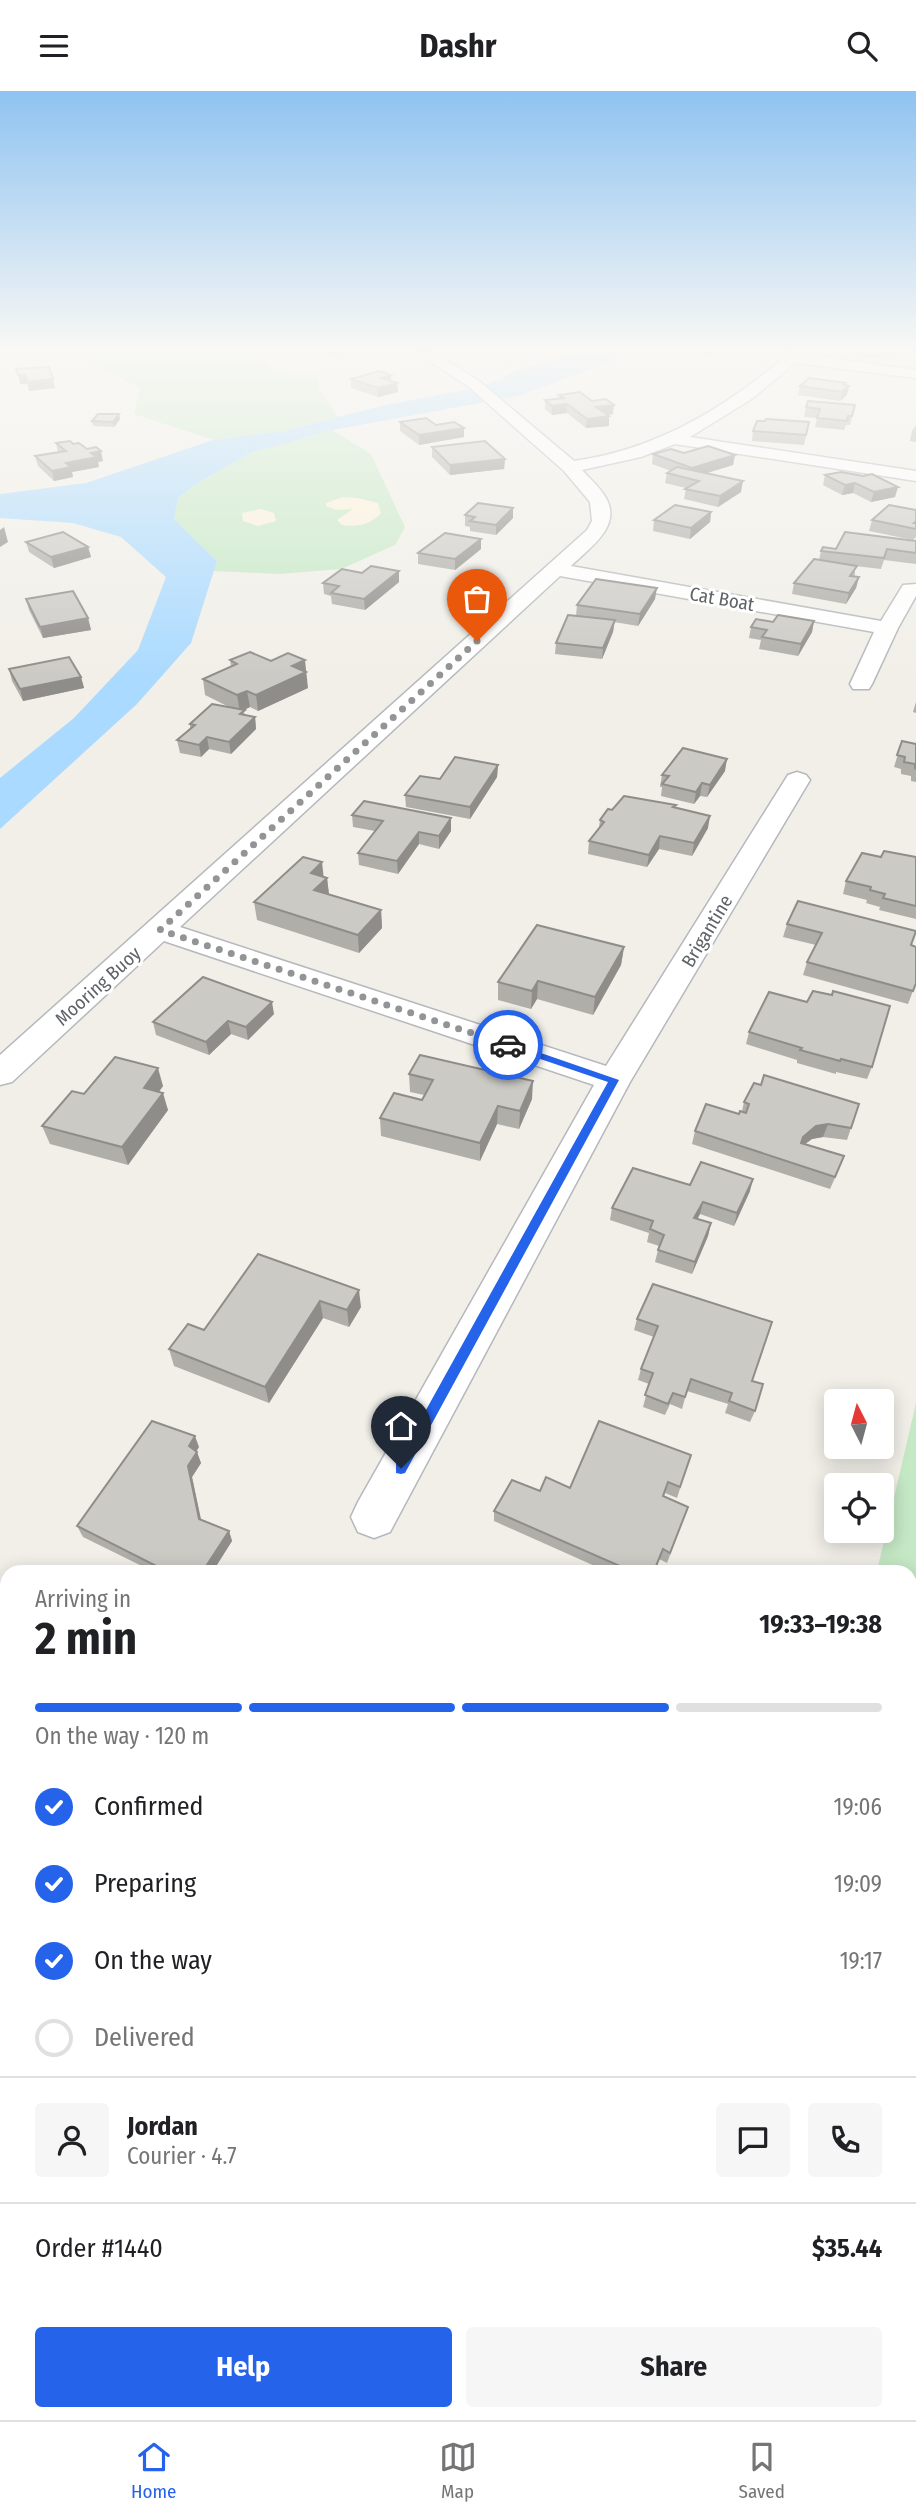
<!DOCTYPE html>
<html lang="en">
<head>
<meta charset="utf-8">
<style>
	body { margin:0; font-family:"Fira Sans Condensed",sans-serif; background:#f6f6f6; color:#202124; height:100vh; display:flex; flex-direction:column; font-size:26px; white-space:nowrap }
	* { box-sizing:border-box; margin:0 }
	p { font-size:23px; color:#757577 }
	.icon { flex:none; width:38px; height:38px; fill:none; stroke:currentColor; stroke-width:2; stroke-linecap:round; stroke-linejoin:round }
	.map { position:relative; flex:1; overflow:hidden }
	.panel { position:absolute; left:0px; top:1474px; width:917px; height:856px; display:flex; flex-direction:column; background:#fff; border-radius:21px 21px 0 0; box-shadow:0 4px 18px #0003 }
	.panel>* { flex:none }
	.needle { width:46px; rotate:354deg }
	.buttons { position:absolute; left:824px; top:1298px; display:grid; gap:14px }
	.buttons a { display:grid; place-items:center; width:70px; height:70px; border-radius:7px; background:#fff; box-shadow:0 4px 18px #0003; font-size:35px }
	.pin { position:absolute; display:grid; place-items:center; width:60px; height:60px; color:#fff; margin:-72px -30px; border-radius:50% 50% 50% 0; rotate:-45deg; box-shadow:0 0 7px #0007 }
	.pin .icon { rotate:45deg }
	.courier { position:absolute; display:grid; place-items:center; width:70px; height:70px; margin:-35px; border:5px solid #2563eb; border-radius:50%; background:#fff; color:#222; box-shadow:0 2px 9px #0007 }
	.summary em { font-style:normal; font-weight:700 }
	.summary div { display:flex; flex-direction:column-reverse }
	.summary { display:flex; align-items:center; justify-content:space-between; height:119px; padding:0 35px }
	h1 { font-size:46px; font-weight:700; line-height:52px }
	.bar { display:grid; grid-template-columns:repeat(4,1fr); gap:10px 7px; align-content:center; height:84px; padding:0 35px }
	.bar i { height:9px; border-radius:5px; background:#e0e0e0 }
	.bar .current { background:#2563eb }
	.bar p { grid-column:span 4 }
	.line { display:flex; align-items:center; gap:18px; padding:0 35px; border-top:2px solid #e0e0e0 }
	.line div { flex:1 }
	.round { display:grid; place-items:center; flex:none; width:74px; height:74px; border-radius:7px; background:#f6f6f6 }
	ol { padding:0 35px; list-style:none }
	li { display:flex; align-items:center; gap:21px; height:77px }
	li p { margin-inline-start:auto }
	li .icon { padding:7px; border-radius:50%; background:#2563eb; color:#fff; stroke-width:4 }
	li:last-child { color:#757577 }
	li i { width:38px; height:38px; border:4px solid #e0e0e0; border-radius:50% }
	.cta { display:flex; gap:14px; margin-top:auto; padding:14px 35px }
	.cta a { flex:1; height:80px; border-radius:7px; background:#2563eb; color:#fff; font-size:28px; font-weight:700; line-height:80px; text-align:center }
	.cta a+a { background:#f6f6f6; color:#202124 }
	header { display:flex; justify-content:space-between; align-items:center; height:91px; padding:0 35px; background:#fff; font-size:32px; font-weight:700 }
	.dock { display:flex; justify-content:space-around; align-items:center; height:98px; border-top:2px solid #e0e0e0; background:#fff; font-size:19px; color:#757577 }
	.dock a { display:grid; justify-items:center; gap:4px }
	.dock .current { color:#2563eb }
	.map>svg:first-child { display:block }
	.green { fill:#c5e8c5 }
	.sand { fill:#fbf3d9 }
	.water { fill:#aadaff }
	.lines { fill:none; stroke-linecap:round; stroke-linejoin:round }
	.minor-casing { stroke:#b5b8bc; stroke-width:3 }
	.minor { fill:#fff; fill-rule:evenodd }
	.wall { fill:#afaea9 }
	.shaded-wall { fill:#8f8d8a }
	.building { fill:#cccac5; stroke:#8f8d8a; stroke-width:2 }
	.route { fill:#2563eb }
	.done { stroke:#929495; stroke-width:7; stroke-dasharray:0 12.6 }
	.labels { text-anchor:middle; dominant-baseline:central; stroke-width:6; stroke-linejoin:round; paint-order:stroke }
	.far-street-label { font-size:19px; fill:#5f6368; stroke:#fff }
</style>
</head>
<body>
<header><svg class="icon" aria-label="menu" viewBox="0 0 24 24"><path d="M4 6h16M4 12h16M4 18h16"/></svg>Dashr<svg class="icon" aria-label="search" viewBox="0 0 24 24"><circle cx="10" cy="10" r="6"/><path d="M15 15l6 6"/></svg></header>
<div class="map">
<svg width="916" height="2329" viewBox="0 0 916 2329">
	<rect width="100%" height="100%" fill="#f1efe8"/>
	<g class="green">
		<path d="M86,261H250L277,281L318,283L319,297L338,326L284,340L213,349L134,323L140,297L102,278Z"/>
		<path d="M332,339L371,363L405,436L395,454L341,478L279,483L213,480L217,470L174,428L178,407L193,395L250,362Z"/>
		<path d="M916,1312V2329H680L682,2322H910V1480H877Z"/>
	</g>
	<g class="sand">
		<path d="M343,406L358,407L378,412L381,422C370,434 357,436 342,434L337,429L353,418L336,419L326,415V412Z"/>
		<path d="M261,418L274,422L276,430L258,435L243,430L242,422Z"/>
	</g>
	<path class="water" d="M580,261H627L607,272L518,305L332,339L250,362L193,395L178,407L174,428L217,470L191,552L137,613L0,738V687L74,627L138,559L166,486L121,446L73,432L0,427V403L86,392L213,349L284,340L381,315L475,297L501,288L515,280Z"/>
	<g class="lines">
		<defs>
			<g id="minor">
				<path d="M416,261H432L479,290L574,370C659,358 726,316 791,261L916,279V287L795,272L753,307L690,346L916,380V390L675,353L641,366L582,379C590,388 602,398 607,409C621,437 588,458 571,475L881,530L903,494L916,493V505L898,537L872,593L869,598H853L850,593L874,541L560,485L180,836L606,975L788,684L797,681L806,684L810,689L630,991L390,1441L374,1447L358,1441L351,1426L358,1411L594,994L164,850L12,991L0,994V964L587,439L592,430L590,411L564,380L469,296Z"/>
				<path d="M7,1994V2065L0,2068V1997Z"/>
			</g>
		</defs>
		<use href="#minor" class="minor-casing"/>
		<use href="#minor" class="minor"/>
	</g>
	<g class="wall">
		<path d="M856,261H899L892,269L855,265Z"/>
		<path d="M391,284V290L397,292L398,301L378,306L351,297V288Z"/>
		<path d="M846,292L847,304L840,310L798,304L800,295Z"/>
		<path d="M559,304L592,310L613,323L608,324L609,335L586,337L567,322L552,324L545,318V309L559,308Z"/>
		<path d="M855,314L850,334H846L844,339L815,336L817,327L804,326L806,316Z"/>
		<path d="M120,328L114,336L93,335L92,330Z"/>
		<path d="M400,331L464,337V346L419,354L400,340Z"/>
		<path d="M809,331L804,354L752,350L753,340Z"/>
		<path d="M916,334V351L910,350L912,340Z"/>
		<path d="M56,352L73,353L103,370L98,371L99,376L72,381L73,386L54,390L38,375L35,365L58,361Z"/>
		<path d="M432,356L505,368L504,378L450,384L432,366Z"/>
		<path d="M684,362L735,364L733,374L706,382L741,401L718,416L684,408L686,397L665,392L667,382L671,380L652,373L653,363Z"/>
		<path d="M841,381L895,406L871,411L853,402L842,404L823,394L825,384Z"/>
		<path d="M513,417V427L496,444L470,440V436L465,435V424Z"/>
		<path d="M916,419V446L913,449L869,440L872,429Z"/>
		<path d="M711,421L710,431L690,448L653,440L654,429Z"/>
		<path d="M916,450V473L884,469L881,478L855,475V486H859L856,497L846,513L792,503L794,492L819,469L821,460Z"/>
		<path d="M26,451L88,456L91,466L54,477L29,461Z"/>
		<path d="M481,458L455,479L418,473V462Z"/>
		<path d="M399,491L365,519L332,513L331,505L324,503L323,492Z"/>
		<path d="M26,508L88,527L91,539L43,547L29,519Z"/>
		<path d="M655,508L638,535L614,531L613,541L602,568L555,563L556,552L576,525L577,514Z"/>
		<path d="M814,530L812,541L798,565L759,558L761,549L749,547L751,536L773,531Z"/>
		<path d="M230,569L308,597L258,620L250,616L243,619L245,624L255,626L256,638L231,663L209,658L201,666L180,662L177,649L190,638V633L231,617L205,604L203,588L231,575Z"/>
		<path d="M9,578L81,586L84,597L23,610L12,590Z"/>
		<path d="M916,611V622L913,621Z"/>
		<path d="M902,650L916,653V691L911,690V685L901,683V678L894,676Z"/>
		<path d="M498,674L497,686L470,728L406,716L405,704L440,688Z"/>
		<path d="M725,680L707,706L700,705L694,713L661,705L662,696H660L662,684Z"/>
		<path d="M676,714L675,717L708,737L692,765L659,758L647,776L588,763L589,750L599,737L600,729L612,719Z"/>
		<path d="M352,724L451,727V740L439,758L419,753L398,783L359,774L358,762L375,740L353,736Z"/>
		<path d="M881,766H916V828L879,819L880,816L866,812L867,809L843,803L846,790Z"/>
		<path d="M324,786L327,787L329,803L381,819L382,837L359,862L257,829L254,811Z"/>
		<path d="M787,833L911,855L916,892L908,913L803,884L807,871L816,854L783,846Z"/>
		<path d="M624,856L621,874L593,924L537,908L531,918L498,909V891Z"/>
		<path d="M833,900L872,976L867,988L836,981V983L797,972V969L746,953L749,941L807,911L832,904Z"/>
		<path d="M274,923L248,949L231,943L209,964L156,944L153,931Z"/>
		<path d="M409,983L532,1008L519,1038L497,1033L480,1070L381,1045L380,1027L422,1009L424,1004L410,1001Z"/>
		<path d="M163,995L159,1000L168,1019L128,1074L50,1053L42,1035L84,1003Z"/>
		<path d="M744,1011L859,1013L847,1049L823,1046L812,1048L805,1053L839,1078L830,1098L692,1053L695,1040L739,1023L742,1020Z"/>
		<path d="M690,1094L750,1100L734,1135L700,1123L697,1128L711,1132L708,1145L692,1183L655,1171L659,1155L647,1151L649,1142L610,1129L612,1117Z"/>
		<path d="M258,1163L361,1216L349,1236L323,1227L269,1312L174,1275L169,1258L204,1239Z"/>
		<path d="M653,1193L752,1290L755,1320L750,1331L725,1322L728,1313L687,1300L682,1318L670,1313L665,1324L643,1316L649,1293L638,1289L641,1278L654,1246L634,1239L637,1228Z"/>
		<path d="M199,1356L196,1360L201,1372L192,1386L201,1429L229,1440L232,1450L213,1480H152L83,1446L77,1435Z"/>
		<path d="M691,1364L677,1407L665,1402L664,1405L688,1416L667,1472L659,1468L655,1480H606L494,1430V1420L540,1400L570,1397Z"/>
	</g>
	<g class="shaded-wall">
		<path d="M327,261H357L328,264Z"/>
		<path d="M703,261H723V262L702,264Z"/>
		<path d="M894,261H899L892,269Z"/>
		<path d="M18,284H25L27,293H20Z"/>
		<path d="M391,284V293L381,287Z"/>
		<path d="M53,288L55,297L29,300L27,291Z"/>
		<path d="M397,292L398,301L378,306V297Z"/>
		<path d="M846,292L845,298L849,295L847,304L840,310L844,294Z"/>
		<path d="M567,313V322L552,324V315Z"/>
		<path d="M614,314L613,323L596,325V316Z"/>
		<path d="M119,323L120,328L114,336L113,331Z"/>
		<path d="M609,325V335L586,337L587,328Z"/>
		<path d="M464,337V346L419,354V344Z"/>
		<path d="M101,360L103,370L98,371L99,376L72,381L73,386L54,390L52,380L66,372L91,362Z"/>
		<path d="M735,364L733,374L691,387L692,377Z"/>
		<path d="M505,368L504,378L450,384V374Z"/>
		<path d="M743,390L741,401L718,416L720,405Z"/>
		<path d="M855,392L853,402L842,404L845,394Z"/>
		<path d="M898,396L895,406L871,411L874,401Z"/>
		<path d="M513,417V427L496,444V434Z"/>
		<path d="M711,421L710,431L690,448L691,437Z"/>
		<path d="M4,436L8,451L0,456V439Z"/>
		<path d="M481,448V458L455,479V468Z"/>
		<path d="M88,456L91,466L54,477L51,466Z"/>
		<path d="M399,480V491L365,519L364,508Z"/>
		<path d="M859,486L856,497L846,513L849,502Z"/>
		<path d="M657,497L655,508L638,535L640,523Z"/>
		<path d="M88,527L91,539L43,547L40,536Z"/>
		<path d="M615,529L613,541L602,568L603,557Z"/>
		<path d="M814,530L812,541L798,565L801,553Z"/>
		<path d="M305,569L308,597L258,620L256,604L292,575Z"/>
		<path d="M81,586L84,597L23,610L20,598Z"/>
		<path d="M247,600L250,616L240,621L237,604Z"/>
		<path d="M255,626L256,638L231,663L229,651Z"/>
		<path d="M207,646L209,658L201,666L199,654Z"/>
		<path d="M727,668L725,680L707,706L710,694Z"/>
		<path d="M498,674L497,686L470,728V716Z"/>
		<path d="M702,692L700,705L694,713L696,701Z"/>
		<path d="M710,725L708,737L692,765L694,752Z"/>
		<path d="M451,727V740L439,758V745Z"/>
		<path d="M419,741V753L398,783L397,770Z"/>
		<path d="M660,745L659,758L647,776L649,764Z"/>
		<path d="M322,771L324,789L311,782Z"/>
		<path d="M327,787L329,804L314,799Z"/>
		<path d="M381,819L382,837L359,862L358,844Z"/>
		<path d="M624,856L621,874L593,924L595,906Z"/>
		<path d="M538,890L537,908L531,918L532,900Z"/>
		<path d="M272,911L274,923L248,949L246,936Z"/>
		<path d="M228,930L231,943L209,964L206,951Z"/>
		<path d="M158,977L163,995L149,1015L144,997Z"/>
		<path d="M533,990L532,1008L519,1038L520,1020Z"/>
		<path d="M163,1002L168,1019L128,1074L122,1056Z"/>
		<path d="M498,1015L497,1033L480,1070V1052Z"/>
		<path d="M828,1033L823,1046L812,1048L798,1058L803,1046L816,1035Z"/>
		<path d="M753,1088L750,1100L734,1135L737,1122Z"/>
		<path d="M703,1111L700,1123L691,1140L694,1127Z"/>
		<path d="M711,1132L708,1145L692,1183L695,1171Z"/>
		<path d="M359,1199L361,1216L349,1236L347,1219Z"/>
		<path d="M320,1210L323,1227L269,1312L265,1296Z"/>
		<path d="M195,1345L199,1356L193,1366L189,1355Z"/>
		<path d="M197,1361L201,1372L192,1386L203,1438L199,1428L188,1375Z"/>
		<path d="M229,1440L232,1450L213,1480H203Z"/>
		<path d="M7,1679V1699L0,1709V1690Z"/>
		<path d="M110,2322H126L135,2329H119Z"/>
	</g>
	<g class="building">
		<path d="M49,276L53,288L27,291L25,284H18L16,278Z"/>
		<path d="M379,280L391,284L381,287L397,292L378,297L351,288Z"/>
		<path d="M809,287L846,292L844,294L849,295L842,301L800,295Z"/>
		<path d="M580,301L592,310L606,308L614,314L596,316L609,325L587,328L567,313L552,315L545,309L564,307L559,304Z"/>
		<path d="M808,310L855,314L852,325H848L847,330L817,327L820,318L806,316Z"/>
		<path d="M98,323H119L113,331L92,330Z"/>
		<path d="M426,327L436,334L454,331L464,337L419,344L400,331Z"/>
		<path d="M766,328L809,331L806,344L753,340L757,330H765Z"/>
		<path d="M70,350L73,353L79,352L87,358L96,356L101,360L91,362L97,366L66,372L71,376L52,380L35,365L66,360L56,352Z"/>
		<path d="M485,350L505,368L450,374L432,356Z"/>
		<path d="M708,355L735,364L692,377L653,363L671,358L684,362Z"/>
		<path d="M677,376L743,390L720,405L685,398L699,390L667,382Z"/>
		<path d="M841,381L863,385L872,383L898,396L874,401L855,392L845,394L825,384Z"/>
		<path d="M478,412L513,417L496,434L470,430L475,426L465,424Z"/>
		<path d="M675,414L711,421L691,437L654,429Z"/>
		<path d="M889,414L916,419V430L914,432H916V438L872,429Z"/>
		<path d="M63,441L88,456L51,466L26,451Z"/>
		<path d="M845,441L916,450V462L887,458L884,467L821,460L823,456L836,458Z"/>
		<path d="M445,442L481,448L455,468L418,462Z"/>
		<path d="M814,468L857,475L850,485L859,486L849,502L794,492Z"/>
		<path d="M371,475L399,480L364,508L331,502L339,495L323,492L342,478L362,482Z"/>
		<path d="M596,488L657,497L640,523L577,514Z"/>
		<path d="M73,500L88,527L40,536L26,508Z"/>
		<path d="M568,524L615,529L603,557L556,552Z"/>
		<path d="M778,524L814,530L801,553L762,546L767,539L751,536L756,528L773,531Z"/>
		<path d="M250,561L271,570L288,562L305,569L292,575L306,581L256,604L247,600L237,604L203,588L237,573L230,569Z"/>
		<path d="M69,566L81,586L20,598L9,578Z"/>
		<path d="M212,613L245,619L240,623L255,626L229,651L207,646L199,654L177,649L195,634L190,633Z"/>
		<path d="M902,650L916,653V678L915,677V673L904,671L905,666L897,664Z"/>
		<path d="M683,657L727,668L710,694L702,692L696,701L662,693L669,685L662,684Z"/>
		<path d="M455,666L498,674L470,716L405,704L420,685L440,688Z"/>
		<path d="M624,705L676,714L673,716L710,725L694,752L660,745L649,764L589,750L604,731L600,729L608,718L612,719Z"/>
		<path d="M364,710L451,727L439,745L419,741L397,770L358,762L383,730L352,724Z"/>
		<path d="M884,760L916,766V815L883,807L885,803L870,799L871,796L846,790L862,762L881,766Z"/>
		<path d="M303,766L322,771L311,782L327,787L314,799L381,819L358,844L254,811Z"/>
		<path d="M798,810L916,840L911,854L916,856V892L913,900L807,871L822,842L787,833Z"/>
		<path d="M537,834L624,856L595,906L538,890L532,900L498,891Z"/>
		<path d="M203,886L272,911L246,936L228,930L206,951L153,931Z"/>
		<path d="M813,900L832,904L833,900L890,915L872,976L841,968L840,970L800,959L802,957L749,941L769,901L807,911Z"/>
		<path d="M420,964L533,990L520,1020L498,1015L480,1052L380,1027L394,1002L422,1009L433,989L409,983Z"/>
		<path d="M115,966L158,977L144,997L163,1002L122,1056L42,1035L72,1000L84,1003Z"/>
		<path d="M764,984L859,1013L851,1037L828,1033L816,1035L803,1046L801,1052L844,1065L835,1086L695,1040L706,1013L739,1023L740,1020L746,1022L749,1013L744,1011L754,992L761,994Z"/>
		<path d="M701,1071L753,1088L737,1122L703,1111L694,1127L711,1132L695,1171L658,1159L664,1144L650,1138L653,1130L612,1117L633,1077L690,1094Z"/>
		<path d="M258,1163L359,1199L347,1219L320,1210L265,1296L169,1258L188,1233L204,1239Z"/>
		<path d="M653,1193L772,1231L752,1290L763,1293L755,1320L729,1310L732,1302L691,1288L685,1306L673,1302L668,1313L645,1304L653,1282L641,1278L658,1235L637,1228Z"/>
		<path d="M152,1330L195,1345L189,1355L197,1361L188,1375L199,1428L229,1440L203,1480H166L77,1435Z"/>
		<path d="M599,1330L691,1364L680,1396L668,1391L663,1405L688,1416L670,1462L663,1458L654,1480H631L494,1420L512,1389L540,1400L546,1386L570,1397Z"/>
		<path d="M7,1555V1679L0,1690V1565Z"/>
		<path d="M63,2322H110L119,2329H59Z"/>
		<path d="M264,2322H331L328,2329H275Z"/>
	</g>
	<linearGradient id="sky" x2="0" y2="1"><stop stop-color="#8fc3f1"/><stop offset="0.44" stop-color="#f9f8f5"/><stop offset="1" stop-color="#f9f8f5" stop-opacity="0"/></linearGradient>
	<rect width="916" height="587" fill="url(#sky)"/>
	<path class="route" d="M505,952H512L619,989L405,1382L401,1383L396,1382V1373L608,991L505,956Z"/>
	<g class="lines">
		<path class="done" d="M477,550L160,839L508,954"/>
	</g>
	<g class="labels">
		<g class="far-street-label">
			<text transform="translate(722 508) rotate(10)">Cat Boat</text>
			<text transform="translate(707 840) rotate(-59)">Brigantine</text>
			<text transform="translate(98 895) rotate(-42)">Mooring Buoy</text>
		</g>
	</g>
</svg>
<div class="buttons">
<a><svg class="needle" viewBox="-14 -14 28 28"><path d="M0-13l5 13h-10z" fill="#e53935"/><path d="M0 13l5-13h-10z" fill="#757577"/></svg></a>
<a><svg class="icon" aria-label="locate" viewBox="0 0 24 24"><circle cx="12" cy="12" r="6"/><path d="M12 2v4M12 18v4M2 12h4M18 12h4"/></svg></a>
</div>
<div class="pin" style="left:477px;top:550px;background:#ea580c"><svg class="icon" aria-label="bag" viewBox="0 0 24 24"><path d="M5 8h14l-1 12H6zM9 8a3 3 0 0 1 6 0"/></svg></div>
<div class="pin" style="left:401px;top:1377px;background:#1f2937"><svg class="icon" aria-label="home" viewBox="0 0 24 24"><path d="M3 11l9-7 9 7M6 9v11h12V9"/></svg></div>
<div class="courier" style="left:508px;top:954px"><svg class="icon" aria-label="car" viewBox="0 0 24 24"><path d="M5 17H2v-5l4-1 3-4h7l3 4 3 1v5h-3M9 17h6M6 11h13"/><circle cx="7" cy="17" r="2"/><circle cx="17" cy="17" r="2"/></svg></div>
<section class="panel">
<div class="summary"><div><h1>2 min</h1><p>Arriving in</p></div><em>19:33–19:38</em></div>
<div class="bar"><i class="current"></i><i class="current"></i><i class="current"></i><i></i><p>On the way · 120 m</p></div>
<ol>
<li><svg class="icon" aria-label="check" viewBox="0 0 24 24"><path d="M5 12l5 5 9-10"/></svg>Confirmed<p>19:06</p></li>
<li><svg class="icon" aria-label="check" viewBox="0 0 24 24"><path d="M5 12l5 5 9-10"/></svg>Preparing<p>19:09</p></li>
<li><svg class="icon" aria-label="check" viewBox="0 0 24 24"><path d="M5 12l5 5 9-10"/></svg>On the way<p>19:17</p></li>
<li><i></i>Delivered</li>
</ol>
<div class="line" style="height:126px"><a class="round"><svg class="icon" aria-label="person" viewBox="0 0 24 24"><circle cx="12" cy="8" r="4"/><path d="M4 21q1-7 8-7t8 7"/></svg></a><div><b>Jordan</b><p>Courier · 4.7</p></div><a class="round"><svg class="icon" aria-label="chat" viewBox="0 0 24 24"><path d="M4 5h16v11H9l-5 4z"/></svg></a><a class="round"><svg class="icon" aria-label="phone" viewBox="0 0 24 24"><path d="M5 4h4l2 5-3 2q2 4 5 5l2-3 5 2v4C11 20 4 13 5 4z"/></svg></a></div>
<div class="line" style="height:91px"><div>Order #1440</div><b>$35.44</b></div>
<div class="cta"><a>Help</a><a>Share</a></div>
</section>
</div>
<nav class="dock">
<a class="current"><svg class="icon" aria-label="home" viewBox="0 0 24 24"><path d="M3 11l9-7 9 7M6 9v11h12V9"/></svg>Home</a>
<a><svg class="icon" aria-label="map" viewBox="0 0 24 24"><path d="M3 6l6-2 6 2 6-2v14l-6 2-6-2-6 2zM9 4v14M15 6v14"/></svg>Map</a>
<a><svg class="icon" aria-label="saved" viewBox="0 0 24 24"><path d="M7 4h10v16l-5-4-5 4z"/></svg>Saved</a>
</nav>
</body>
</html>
